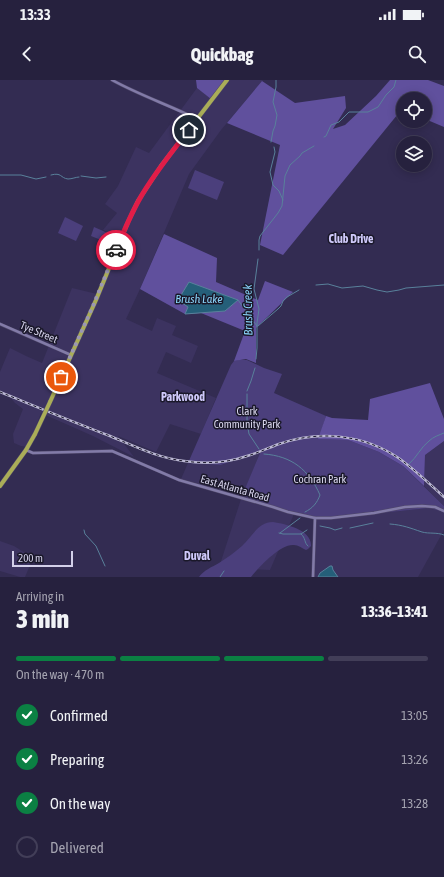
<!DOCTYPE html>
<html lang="en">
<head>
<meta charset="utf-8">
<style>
	body { margin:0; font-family:"Asap Condensed",sans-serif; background:#2e2945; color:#f1f3f6; height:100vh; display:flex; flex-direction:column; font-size:15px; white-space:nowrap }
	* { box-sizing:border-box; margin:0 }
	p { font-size:13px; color:#a4a3b0 }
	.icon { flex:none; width:22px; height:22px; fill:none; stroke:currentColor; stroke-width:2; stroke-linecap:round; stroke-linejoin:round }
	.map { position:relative; height:497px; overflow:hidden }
	.details { display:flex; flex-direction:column; background:#26213e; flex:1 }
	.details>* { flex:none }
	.tools { position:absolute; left:396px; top:12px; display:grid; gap:8px }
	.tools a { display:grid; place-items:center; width:36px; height:36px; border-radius:50%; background:#26213e; box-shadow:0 2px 10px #0003,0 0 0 1px #423e58; font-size:20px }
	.scale { position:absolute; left:12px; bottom:10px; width:61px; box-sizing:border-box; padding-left:4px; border:2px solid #d3d0e9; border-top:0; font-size:11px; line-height:14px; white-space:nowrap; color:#d3d0e9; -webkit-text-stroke:3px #1a1829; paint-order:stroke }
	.pin { position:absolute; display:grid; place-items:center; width:34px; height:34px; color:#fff; margin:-17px; border:2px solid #fff; border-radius:50%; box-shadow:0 1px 4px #0007 }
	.courier { position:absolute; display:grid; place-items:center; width:40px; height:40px; margin:-20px; border:3px solid #e11d48; border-radius:50%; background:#fff; color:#222; box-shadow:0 1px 5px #0007 }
	.head em { font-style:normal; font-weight:800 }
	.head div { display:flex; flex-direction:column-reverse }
	.head { display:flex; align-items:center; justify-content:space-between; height:68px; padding:0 16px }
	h1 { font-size:26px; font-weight:800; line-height:30px }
	.bar { display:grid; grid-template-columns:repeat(4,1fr); gap:6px 4px; align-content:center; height:48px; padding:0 16px }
	.bar i { height:5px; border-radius:3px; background:#423e58 }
	.bar .active { background:#0b8043 }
	.bar p { grid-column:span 4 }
	ol { padding:0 16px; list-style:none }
	li { display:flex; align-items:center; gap:12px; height:44px }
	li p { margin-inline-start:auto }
	li .icon { padding:4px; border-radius:50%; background:#0b8043; color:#fff; stroke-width:4 }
	li:last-child { color:#a4a3b0 }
	li i { width:22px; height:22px; border:2px solid #423e58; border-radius:50% }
	.status { display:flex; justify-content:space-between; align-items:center; height:28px; padding:0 20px; background:#26213e; direction:ltr }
	.status svg { height:11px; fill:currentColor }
	header { display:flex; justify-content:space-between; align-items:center; height:52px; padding:0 16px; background:#26213e; font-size:18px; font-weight:800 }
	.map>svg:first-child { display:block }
	.built { fill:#3c3360 }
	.green { fill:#4b3f7c }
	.forest { fill:#60509d }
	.water { fill:#255f79; stroke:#59819b }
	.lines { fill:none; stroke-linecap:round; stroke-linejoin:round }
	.stream { stroke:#59819b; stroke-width:1 }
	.minor-casing { stroke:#4f4869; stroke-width:3.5 }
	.highway-casing { stroke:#4f4869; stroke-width:5 }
	.minor { stroke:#827ba8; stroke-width:2.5 }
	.highway { stroke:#aaad58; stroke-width:4 }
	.rail-casing { stroke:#bab7d2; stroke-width:2.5 }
	.rail { stroke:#1a1829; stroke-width:1; stroke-dasharray:3; stroke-linecap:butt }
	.highway-bridge-casing { stroke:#4f4869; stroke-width:5; stroke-linecap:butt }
	.highway-bridge { stroke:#aaad58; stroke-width:4 }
	.done { stroke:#9b97b4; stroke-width:4; stroke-dasharray:0 7.2 }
	.route { stroke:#e11d48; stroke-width:5 }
	.labels { text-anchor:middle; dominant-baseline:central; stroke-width:3; stroke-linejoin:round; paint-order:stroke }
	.street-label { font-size:11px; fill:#d3d0e9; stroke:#1a1829 }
	.park-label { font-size:11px; fill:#dbd8ef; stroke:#1a1829 }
	.neighbourhood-label { font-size:12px; font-weight:bold; fill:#cfc9fa; stroke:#1a1829 }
	.water-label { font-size:12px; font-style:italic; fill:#88d3f8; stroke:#1a1829 }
</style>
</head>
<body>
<div class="status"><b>13:33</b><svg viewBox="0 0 49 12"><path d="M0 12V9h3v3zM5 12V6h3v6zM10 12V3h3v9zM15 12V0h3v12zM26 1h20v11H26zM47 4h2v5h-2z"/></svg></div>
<header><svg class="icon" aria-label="back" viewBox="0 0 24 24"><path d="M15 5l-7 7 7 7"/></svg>Quickbag<svg class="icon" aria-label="search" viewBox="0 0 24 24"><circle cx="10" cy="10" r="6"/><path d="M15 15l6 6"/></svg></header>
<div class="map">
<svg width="444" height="497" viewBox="0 0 444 497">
	<rect width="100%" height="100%" fill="#332c52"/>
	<g class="built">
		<path d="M225,0H263L221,50L189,94L140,209L126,239L152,251L157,238L176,246L172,255L198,266L191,283L166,272L157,293L216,318L201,354L170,344L156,372L118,356L134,377L93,356L41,333L28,367L21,366L14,363L13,354L23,329L15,323L10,317L0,314V292L10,268L26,276L42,283L72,208L97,214L113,175L118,158L103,150L117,133L105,124L118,106L136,67L149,73L197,8L211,18Z"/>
		<path d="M444,361V426L424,406L425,375Z"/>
		<path d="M260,373L243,416L294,434L270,490L250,489L216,497L242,416L181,399L188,383L221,385Z"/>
		<path d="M429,428L444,432V450L418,497H313L315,439L334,438Z"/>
		<path d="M0,461L14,466L33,478L25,497H20L0,491Z"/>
	</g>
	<g class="green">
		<path d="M195,90L224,102L217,120L188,108Z"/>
		<path d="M65,137L83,146L76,161L58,153Z"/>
		<path d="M94,147L110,154L106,162L91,156Z"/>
		<path d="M239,280H247L264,288L282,294L274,313L326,336L320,356L314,357L321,359L348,360L379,372L403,386L444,426V432L429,428L334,438L315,439L294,434L242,416L260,373L268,369L221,385L188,383L231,285L234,281Z"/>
		<path d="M273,442C286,444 312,450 311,466L308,469L306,470C302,468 298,465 294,465C281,463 258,488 251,497H199C204,490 212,487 219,483C227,478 235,472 242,466C252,457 258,442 273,442Z"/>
	</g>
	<g class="forest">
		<path d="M196,0H225L211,19L197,8Z"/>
		<path d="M390,0H428L444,6V47L425,39V19H403V30L402,29L283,175L260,165L280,65L227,43L262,1L295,23L345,16L346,28L333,49L345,45L376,16Z"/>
		<path d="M164,154L217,178L216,202L258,220L265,201L293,212L256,248V283L246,279L234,281L245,251L201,233L185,234L140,209Z"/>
		<path d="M430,303L444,339V361L425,375L424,406L403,386L379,372L348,360L318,359L326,336L332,338L368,340L370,319Z"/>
	</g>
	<g class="water">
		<path d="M189,202L238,220L225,231L185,234L188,227L178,220Z"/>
		<path d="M330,486H332L333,490L338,497H318L320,493Z"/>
	</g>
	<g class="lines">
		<g class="stream">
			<path d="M324,57L326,56L331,45L339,42L349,32H368L378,27L386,15L394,7L396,0"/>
			<path d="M271,62L273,51L275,46L277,35L273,22L276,7V0"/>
			<path d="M274,67L275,72L270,92L273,105L279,111L283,120"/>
			<path d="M0,95H21L36,99L46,97"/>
			<path d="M51,95C62,92 60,98 68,99C72,99 76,97 79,97"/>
			<path d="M81,96L96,98L106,97"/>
			<path d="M259,170V160L260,156L278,133L282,126L285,96L290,85L300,76L302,73L314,66"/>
			<path d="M316,205L328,204L342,208L363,206L377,210L387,212L399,210L406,208L444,205"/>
			<path d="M238,220L257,246"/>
			<path d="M258,246L278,229L281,226L283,221L287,217L299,210"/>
			<path d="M256,279L257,268V243L259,229L254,209L258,179"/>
			<path d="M247,311L251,301L255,288"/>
			<path d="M247,344V314"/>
			<path d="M248,348L249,354L259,369"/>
			<path d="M264,374C292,376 309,390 320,415C317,423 313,428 305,432"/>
			<path d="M409,384C417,377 421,367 429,361C433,357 439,355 444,353"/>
			<path d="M390,444C403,445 410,448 422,452C429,454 437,452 444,455"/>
			<path d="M320,446L330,448L335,450L342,448"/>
			<path d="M350,448L373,443"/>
			<path d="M84,450L85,454L96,466L105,486"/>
			<path d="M279,453L283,454H301L307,450"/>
			<path d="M280,453L300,438"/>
			<path d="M301,454C306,458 304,463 308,466"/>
			<path d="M220,497L224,491"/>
		</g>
		<defs>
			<g id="minor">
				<path d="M112,0C139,15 169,25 197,39"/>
				<path d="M0,244L71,275"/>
				<path d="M26,370L33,373L112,371L179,400L273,427L288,432L315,438H331L374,433L405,427L422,426L435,427L444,431"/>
				<path d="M313,497L315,438"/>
			</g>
			<g id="highway">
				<path d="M50,322L96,220L128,142L138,121L161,86L227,0"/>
				<path d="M0,406L26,370L35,354"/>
			</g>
		</defs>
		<use href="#minor" class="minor-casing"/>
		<use href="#highway" class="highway-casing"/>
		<use href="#minor" class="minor"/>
		<use href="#highway" class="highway"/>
		<defs>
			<path id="rail" d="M0,312C37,327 73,342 110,356C134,366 158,378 184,381C205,384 227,383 247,376C258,373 268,368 279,364C319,350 364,354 400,379C416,391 430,404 444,417"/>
		</defs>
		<use href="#rail" class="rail-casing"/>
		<use href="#rail" class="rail"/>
		<defs>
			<path id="highway-bridge" d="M35,354L50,322"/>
		</defs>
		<use href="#highway-bridge" class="highway-bridge-casing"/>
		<use href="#highway-bridge" class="highway-bridge"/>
	</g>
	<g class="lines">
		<path class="done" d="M61,297L93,226L116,170"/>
		<path class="route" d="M116,170C123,153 130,136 139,120C153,95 171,73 189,50"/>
	</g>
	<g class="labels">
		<g class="street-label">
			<text transform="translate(39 252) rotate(23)">Tye Street</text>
			<text transform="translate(235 408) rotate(16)">East Atlanta Road</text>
		</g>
		<g class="park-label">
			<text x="247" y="331">Clark<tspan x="247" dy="13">Community Park</tspan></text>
			<text x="320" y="399">Cochran Park</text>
		</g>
		<g class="neighbourhood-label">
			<text x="351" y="159">Club Drive</text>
			<text x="183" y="317">Parkwood</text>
			<text x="197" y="476">Duval</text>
		</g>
		<g class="water-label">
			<text x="199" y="219">Brush Lake</text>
			<text transform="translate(248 230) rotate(-91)">Brush Creek</text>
		</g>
	</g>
</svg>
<div class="tools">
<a><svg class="icon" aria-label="locate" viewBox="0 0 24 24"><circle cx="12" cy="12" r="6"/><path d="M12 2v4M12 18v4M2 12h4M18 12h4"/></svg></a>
<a><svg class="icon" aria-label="layers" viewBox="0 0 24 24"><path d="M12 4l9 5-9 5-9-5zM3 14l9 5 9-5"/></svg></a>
</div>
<div class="scale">200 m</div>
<div class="pin" style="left:61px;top:297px;background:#ea580c"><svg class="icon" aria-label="bag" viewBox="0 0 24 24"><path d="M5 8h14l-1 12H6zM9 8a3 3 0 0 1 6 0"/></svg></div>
<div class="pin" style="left:189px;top:50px;background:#1f2937"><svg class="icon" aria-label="home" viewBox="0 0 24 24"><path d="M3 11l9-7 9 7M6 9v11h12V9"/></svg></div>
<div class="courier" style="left:116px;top:170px"><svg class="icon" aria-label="car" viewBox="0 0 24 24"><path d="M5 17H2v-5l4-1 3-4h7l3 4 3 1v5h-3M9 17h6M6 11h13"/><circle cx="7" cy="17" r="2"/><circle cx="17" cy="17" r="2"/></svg></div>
</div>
<section class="details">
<div class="head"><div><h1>3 min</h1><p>Arriving in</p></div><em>13:36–13:41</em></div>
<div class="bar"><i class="active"></i><i class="active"></i><i class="active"></i><i></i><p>On the way · 470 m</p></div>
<ol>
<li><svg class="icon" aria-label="check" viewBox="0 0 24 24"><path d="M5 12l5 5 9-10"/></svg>Confirmed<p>13:05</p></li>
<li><svg class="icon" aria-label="check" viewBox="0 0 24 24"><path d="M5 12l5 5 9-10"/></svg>Preparing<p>13:26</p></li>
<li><svg class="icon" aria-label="check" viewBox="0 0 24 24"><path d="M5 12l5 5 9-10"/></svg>On the way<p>13:28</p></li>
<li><i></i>Delivered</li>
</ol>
</section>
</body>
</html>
